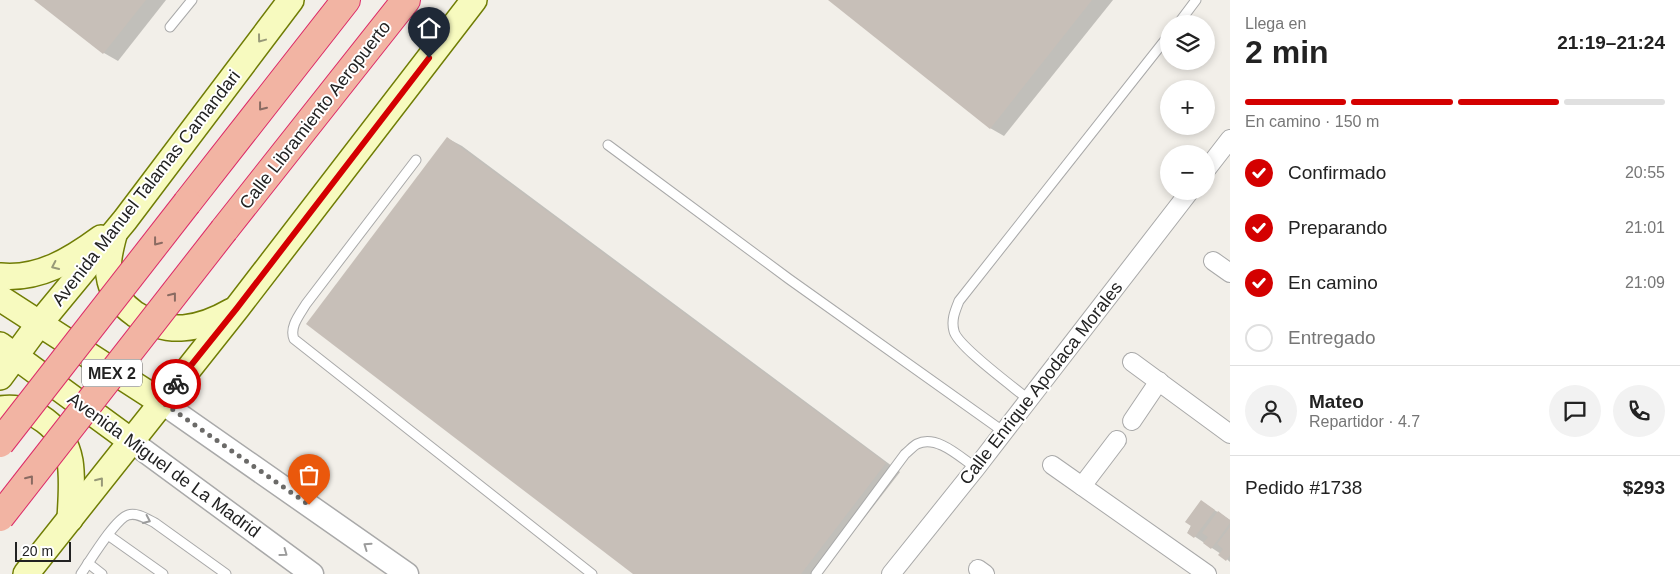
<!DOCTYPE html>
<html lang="es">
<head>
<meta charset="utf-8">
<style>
	body { margin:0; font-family:Helvetica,sans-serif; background:#f2f2f2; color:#222; height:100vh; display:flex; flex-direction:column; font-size:19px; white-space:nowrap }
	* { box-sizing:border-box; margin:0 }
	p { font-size:16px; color:#767676 }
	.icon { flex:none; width:28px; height:28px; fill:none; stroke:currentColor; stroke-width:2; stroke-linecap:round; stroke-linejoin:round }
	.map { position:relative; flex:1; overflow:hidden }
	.drawer { display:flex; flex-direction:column; background:#fff; width:450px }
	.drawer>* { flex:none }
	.buttons { position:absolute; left:1160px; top:15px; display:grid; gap:10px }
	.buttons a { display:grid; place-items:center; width:55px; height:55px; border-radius:50%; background:#fff; box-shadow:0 2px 8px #0003; font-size:25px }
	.scale { position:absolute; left:15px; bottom:12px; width:56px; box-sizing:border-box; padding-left:5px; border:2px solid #222; border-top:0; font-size:14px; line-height:18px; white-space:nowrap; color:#222; -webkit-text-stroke:4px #fff; paint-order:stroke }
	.pin { position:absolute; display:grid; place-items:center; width:42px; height:42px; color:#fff; margin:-51px -21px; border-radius:50% 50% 50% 0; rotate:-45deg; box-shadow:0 0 5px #0007 }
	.pin .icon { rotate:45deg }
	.courier { position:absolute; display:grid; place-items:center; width:50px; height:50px; margin:-25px; border:4px solid #d40000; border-radius:50%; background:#fff; color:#222; box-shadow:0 1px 6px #0007 }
	.overview em { font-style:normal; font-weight:600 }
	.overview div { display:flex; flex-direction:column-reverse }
	.overview { display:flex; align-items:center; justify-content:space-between; height:85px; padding:0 15px }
	h1 { font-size:32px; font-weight:600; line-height:38px }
	.bar { display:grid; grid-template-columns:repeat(4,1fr); gap:8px 5px; align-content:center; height:60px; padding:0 15px }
	.bar i { height:6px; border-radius:4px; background:#e0e0e0 }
	.bar .selected { background:#d40000 }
	.bar p { grid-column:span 4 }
	.line { display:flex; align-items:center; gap:12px; padding:0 15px; border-top:1px solid #e0e0e0 }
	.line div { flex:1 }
	.round { display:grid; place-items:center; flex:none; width:52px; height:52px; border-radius:26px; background:#f2f2f2 }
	ol { padding:0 15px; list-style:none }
	li { display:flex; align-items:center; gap:15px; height:55px }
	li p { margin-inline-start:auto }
	li .icon { padding:5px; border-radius:50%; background:#d40000; color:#fff; stroke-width:4 }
	li:last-child { color:#767676 }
	li i { width:28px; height:28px; border:2px solid #e0e0e0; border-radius:50% }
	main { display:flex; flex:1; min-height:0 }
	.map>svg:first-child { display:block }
	.shadow { fill:#0003 }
	.building { fill:#c7bfb8 }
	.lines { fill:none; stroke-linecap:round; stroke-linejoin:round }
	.service-casing { stroke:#a9a9a9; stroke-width:11 }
	.minor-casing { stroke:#a9a9a9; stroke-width:20 }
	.tertiary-casing { stroke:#a9a9a9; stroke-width:25 }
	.secondary-casing { stroke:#707d05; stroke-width:28 }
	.trunk-casing { stroke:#dc2a67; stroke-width:30 }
	.service { stroke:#fff; stroke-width:9 }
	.minor { stroke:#fff; stroke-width:18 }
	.tertiary { stroke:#fff; stroke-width:22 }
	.secondary { stroke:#f7fabf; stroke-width:25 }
	.trunk { stroke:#f2b4a3; stroke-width:28 }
	.trunk-bridge-casing { stroke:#dc2a67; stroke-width:30; stroke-linecap:butt }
	.trunk-bridge { stroke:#f2b4a3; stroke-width:28 }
	.oneway { stroke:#979978 }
	.oneway2 { stroke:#8a6b62 }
	.oneway3 { stroke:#9c9c9c }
	.done { stroke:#6b6a68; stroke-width:5; stroke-dasharray:0 9 }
	.route { stroke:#d40000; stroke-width:6 }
	.labels { text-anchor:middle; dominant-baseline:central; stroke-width:4; stroke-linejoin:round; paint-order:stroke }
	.shield { fill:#fff; stroke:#646464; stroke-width:1 }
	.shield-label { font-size:16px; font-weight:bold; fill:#222 }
	.street-label { font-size:18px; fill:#222; stroke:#fff }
</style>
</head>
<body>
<main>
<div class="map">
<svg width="1230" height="574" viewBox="0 0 1230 574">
	<rect width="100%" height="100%" fill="#f2efe9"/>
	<g class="shadow">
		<path d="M36,0H166L118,61L104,53Z"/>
		<path d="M830,0H1113L1004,136L990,128Z"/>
		<path d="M447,138L462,146L900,472L821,574H635Z"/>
		<path d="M1202,502L1230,520V562L1221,554L1188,532Z"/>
	</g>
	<g class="building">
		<path d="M34,0H146L103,54Z"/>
		<path d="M828,0H1092L990,129Z"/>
		<path d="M447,137L886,463L801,574H633L306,324Z"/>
		<path d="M1201,500L1215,510L1194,538L1187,533L1191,526L1185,522Z"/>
		<path d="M1218,511L1230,520V523L1211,549L1203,543L1208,537L1202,533Z"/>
		<path d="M1230,527V555L1226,561L1218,555L1223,549L1217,544Z"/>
	</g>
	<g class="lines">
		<defs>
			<g id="service">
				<path d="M1178,24L1196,0"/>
				<path d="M170,27L192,0"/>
				<path d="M608,145L789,279L1004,432"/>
				<path d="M416,160L306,304C300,314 289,327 294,339L592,574"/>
				<path d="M1029,400C1015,388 957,346 954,331C951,320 955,311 959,301L1169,35"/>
				<path d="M108,535L163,574"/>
				<path d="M88,563L102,574"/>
				<path d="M81,574C90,561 115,519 128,515C137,512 147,519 155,523L226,574"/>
				<path d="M816,574L905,454C909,451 913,446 917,444C937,434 961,458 976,468"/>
			</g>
			<g id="minor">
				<path d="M1206,170L1230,139"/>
				<path d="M1213,261L1230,273"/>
				<path d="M1132,362L1230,434"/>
				<path d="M1132,421L1159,381"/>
				<path d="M1052,465L1207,574"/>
				<path d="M1082,486L1117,440"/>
				<path d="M978,569L985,574"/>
				<path d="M891,574L976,468L1190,191"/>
			</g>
			<g id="tertiary">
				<path d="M161,402L407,574"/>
				<path d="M131,441L312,574"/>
			</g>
			<g id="secondary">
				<path d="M114,235C110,250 106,266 110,281C113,294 124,306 135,314C168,336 199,330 232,311"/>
				<path d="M0,276C39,280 71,260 101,238"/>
				<path d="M0,298L161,402"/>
				<path d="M0,345L131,441"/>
				<path d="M0,377L39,324L125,220L291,0"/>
				<path d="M0,409C33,404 64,428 70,461C73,480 71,500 70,519"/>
				<path d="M26,574L237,308L474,0"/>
			</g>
			<g id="trunk">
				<path d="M187,203L346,0"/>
				<path d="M224,230L406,0"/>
			</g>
		</defs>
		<use href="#service" class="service-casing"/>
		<use href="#minor" class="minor-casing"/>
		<use href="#tertiary" class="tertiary-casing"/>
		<use href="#secondary" class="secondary-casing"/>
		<use href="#trunk" class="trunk-casing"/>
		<use href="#service" class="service"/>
		<use href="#minor" class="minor"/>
		<use href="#tertiary" class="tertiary"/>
		<use href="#secondary" class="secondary"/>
		<use href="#trunk" class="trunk"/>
		<defs>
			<g id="trunk-bridge">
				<path d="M0,443L187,203"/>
				<path d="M0,517L224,230"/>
			</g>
		</defs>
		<use href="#trunk-bridge" class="trunk-bridge-casing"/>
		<use href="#trunk-bridge" class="trunk-bridge"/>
	</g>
	<defs><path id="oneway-chevron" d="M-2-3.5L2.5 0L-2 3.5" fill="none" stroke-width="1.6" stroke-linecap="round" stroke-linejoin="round" transform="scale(1.25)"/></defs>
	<g class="oneway">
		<use href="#oneway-chevron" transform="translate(261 39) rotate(127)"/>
		<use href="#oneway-chevron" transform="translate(55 266) rotate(155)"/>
		<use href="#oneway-chevron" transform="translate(100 481) rotate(-52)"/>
	</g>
	<g class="oneway2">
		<use href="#oneway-chevron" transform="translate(262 107) rotate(128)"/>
		<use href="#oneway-chevron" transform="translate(157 242) rotate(128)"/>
		<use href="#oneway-chevron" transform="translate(173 296) rotate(-52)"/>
		<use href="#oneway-chevron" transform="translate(30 479) rotate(-52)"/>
	</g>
	<g class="oneway3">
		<use href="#oneway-chevron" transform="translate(147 520) rotate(25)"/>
		<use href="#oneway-chevron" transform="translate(367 546) rotate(-145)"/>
		<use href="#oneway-chevron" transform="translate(284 553) rotate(36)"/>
	</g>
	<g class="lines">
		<path class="done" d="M176,384L162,402L309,505"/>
		<path class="route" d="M176,384L237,308L429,58"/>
	</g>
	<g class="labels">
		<rect class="shield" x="82" y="359.5" width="60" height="27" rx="4"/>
		<g class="shield-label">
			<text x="112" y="373">MEX 2</text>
		</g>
		<g class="street-label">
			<text transform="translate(315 115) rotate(-52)">Calle Libramiento Aeropuerto</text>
			<text transform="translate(146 188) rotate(-52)">Avenida Manuel Talamas Camandari</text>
			<text transform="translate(1041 383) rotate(-52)">Calle Enrique Apodaca Morales</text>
			<text transform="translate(164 465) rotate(36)">Avenida Miguel de La Madrid</text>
		</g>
	</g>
</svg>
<div class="buttons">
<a><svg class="icon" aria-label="layers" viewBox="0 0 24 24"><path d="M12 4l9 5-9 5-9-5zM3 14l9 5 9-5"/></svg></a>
<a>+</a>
<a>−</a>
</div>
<div class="scale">20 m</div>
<div class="pin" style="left:309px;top:505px;background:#ea580c"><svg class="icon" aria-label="bag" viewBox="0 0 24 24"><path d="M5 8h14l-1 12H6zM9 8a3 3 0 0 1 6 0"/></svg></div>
<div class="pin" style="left:429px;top:58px;background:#1f2937"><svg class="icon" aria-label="home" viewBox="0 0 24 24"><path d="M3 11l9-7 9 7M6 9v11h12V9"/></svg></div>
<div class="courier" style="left:176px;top:384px"><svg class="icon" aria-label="bike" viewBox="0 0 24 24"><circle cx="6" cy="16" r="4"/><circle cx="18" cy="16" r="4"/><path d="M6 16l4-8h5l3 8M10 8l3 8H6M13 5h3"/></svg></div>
</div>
<section class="drawer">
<div class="overview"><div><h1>2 min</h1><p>Llega en</p></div><em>21:19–21:24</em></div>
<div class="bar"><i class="selected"></i><i class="selected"></i><i class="selected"></i><i></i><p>En camino · 150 m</p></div>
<ol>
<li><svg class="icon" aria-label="check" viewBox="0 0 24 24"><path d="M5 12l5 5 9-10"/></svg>Confirmado<p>20:55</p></li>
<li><svg class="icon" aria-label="check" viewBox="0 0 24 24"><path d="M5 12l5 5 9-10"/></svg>Preparando<p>21:01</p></li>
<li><svg class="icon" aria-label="check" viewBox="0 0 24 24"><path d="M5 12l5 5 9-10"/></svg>En camino<p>21:09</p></li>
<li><i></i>Entregado</li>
</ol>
<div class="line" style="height:90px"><a class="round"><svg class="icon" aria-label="person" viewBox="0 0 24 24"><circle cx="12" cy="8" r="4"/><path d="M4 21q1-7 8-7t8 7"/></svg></a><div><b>Mateo</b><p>Repartidor · 4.7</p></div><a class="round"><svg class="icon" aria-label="chat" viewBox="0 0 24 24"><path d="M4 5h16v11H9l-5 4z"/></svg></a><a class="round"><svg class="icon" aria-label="phone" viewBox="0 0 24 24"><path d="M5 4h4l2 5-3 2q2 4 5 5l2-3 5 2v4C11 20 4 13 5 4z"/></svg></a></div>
<div class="line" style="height:65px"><div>Pedido #1738</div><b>$293</b></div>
</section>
</main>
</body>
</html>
